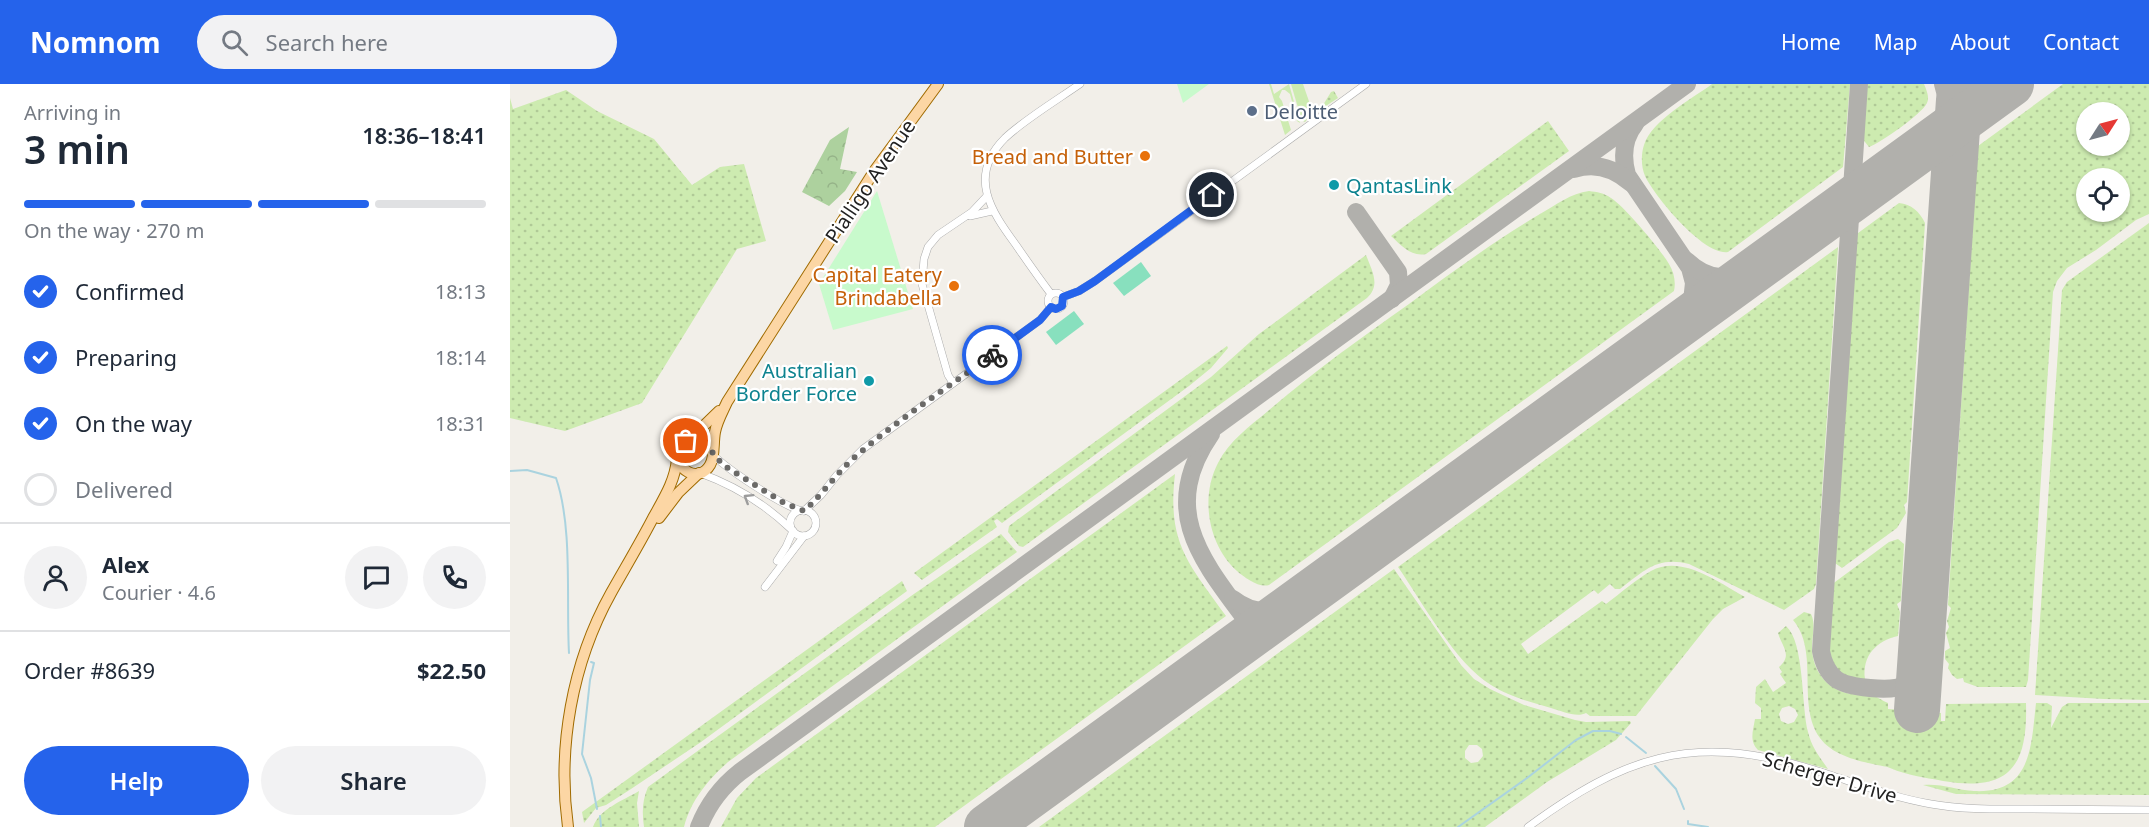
<!DOCTYPE html>
<html lang="en">
<head>
<meta charset="utf-8">
<style>
	body { margin:0; font-family:"Noto Sans",sans-serif; background:#f2f2f3; color:#1f2937; height:100vh; display:flex; flex-direction:column; font-size:22px; white-space:nowrap }
	* { box-sizing:border-box; margin:0 }
	p { font-size:20px; color:#747a83 }
	.icon { flex:none; width:33px; height:33px; fill:none; stroke:currentColor; stroke-width:2; stroke-linecap:round; stroke-linejoin:round }
	.map { position:relative; flex:1; overflow:hidden }
	.side { display:flex; flex-direction:column; background:#fff; width:510px }
	.side>* { flex:none }
	.needle { width:39px; rotate:54deg }
	.tools { position:absolute; left:1566px; top:18px; display:grid; gap:12px }
	.tools a { display:grid; place-items:center; width:54px; height:54px; border-radius:50%; background:#fff; box-shadow:0 2px 4px #0004; font-size:30px }
	.pin { position:absolute; display:grid; place-items:center; width:51px; height:51px; color:#fff; margin:-26px; border:3px solid #fff; border-radius:50%; box-shadow:0 2px 6px #0007 }
	.courier { position:absolute; display:grid; place-items:center; width:60px; height:60px; margin:-30px; border:4px solid #2563eb; border-radius:50%; background:#fff; color:#222; box-shadow:0 2px 8px #0007 }
	.head em { font-style:normal; font-weight:600 }
	.head div { display:flex; flex-direction:column-reverse }
	.head { display:flex; align-items:center; justify-content:space-between; height:102px; padding:0 24px }
	h1 { font-size:39px; font-weight:600; line-height:45px }
	.bar { display:grid; grid-template-columns:repeat(4,1fr); gap:9px 6px; align-content:center; height:72px; padding:0 24px }
	.bar i { height:8px; border-radius:4px; background:#e0e1e3 }
	.bar .on { background:#2563eb }
	.bar p { grid-column:span 4 }
	.line { display:flex; align-items:center; gap:15px; padding:0 24px; border-top:2px solid #e0e1e3 }
	.line div { flex:1 }
	.round { display:grid; place-items:center; flex:none; width:63px; height:63px; border-radius:32px; background:#f2f2f3 }
	ol { padding:0 24px; list-style:none }
	li { display:flex; align-items:center; gap:18px; height:66px }
	li p { margin-inline-start:auto }
	li .icon { padding:6px; border-radius:50%; background:#2563eb; color:#fff; stroke-width:4 }
	li:last-child { color:#747a83 }
	li i { width:33px; height:33px; border:3px solid #e0e1e3; border-radius:50% }
	.button { display:flex; gap:12px; margin-top:auto; padding:12px 24px }
	.button a { flex:1; height:69px; border-radius:36px; background:#2563eb; color:#fff; font-size:24px; font-weight:600; line-height:69px; text-align:center }
	.button a+a { background:#f2f2f3; color:#1f2937 }
	header { display:flex; align-items:center; gap:36px; box-sizing:border-box; height:84px; padding:0 30px; background:#2563eb; color:#fff }
	header strong { font-size:28px }
	nav { display:flex; gap:33px; margin-inline-start:auto; font-size:21px }
	.search { width:420px; height:54px; background:#f2f2f3; display:flex; align-items:center; gap:15px; box-sizing:border-box; padding:0 21px; border-radius:33px; color:#747a83; font-size:22px }
	main { display:flex; flex:1; min-height:0 }
	.map>svg:first-child { display:block }
	.grass { fill:url(#grass-dots); fill-rule:evenodd }
	.forest { fill:url(#forest-crowns) }
	.park { fill:#c8facc }
	.garden { fill:#cdebb0 }
	.pitch { fill:#88e0be }
	.lines { fill:none; stroke-linecap:round; stroke-linejoin:round }
	.stream { stroke:#aad3df; stroke-width:2 }
	.taxiway { stroke:#b1b0ac; stroke-width:18 }
	.runway { stroke:#b1b0ac; stroke-width:46 }
	.minor-casing { stroke:#a9a9a9; stroke-width:8 }
	.primary-casing { stroke:#a06b00; stroke-width:12 }
	.minor { stroke:#fff; stroke-width:7 }
	.primary { stroke:#fcd6a4; stroke-width:10 }
	.oneway { stroke:#9c9c9c }
	.done { stroke:#6b6a68; stroke-width:6; stroke-dasharray:0 10.8 }
	.route { stroke:#2563eb; stroke-width:8 }
	.service-dot { fill:#5c6f8a; stroke:#fff; stroke-width:2 }
	.food-dot { fill:#e8710a; stroke:#fff; stroke-width:2 }
	.culture-dot { fill:#0f9aa8; stroke:#fff; stroke-width:2 }
	.labels { text-anchor:middle; dominant-baseline:central; stroke-width:4.5; stroke-linejoin:round; paint-order:stroke }
	.service-label { font-size:20px; fill:#4e5e75; stroke:#fff; text-anchor:start }
	.food-label { font-size:20px; fill:#c56008; stroke:#fff; text-anchor:end }
	.street-label { font-size:20px; fill:#222; stroke:#fff }
	.culture-label { font-size:20px; fill:#0d838f; stroke:#fff; text-anchor:start }
</style>
</head>
<body>
<header>
<strong>Nomnom</strong>
<div class="search"><svg class="icon" aria-label="search" viewBox="0 0 24 24"><circle cx="10" cy="10" r="6"/><path d="M15 15l6 6"/></svg>Search here</div>
<nav><a>Home</a><a>Map</a><a>About</a><a>Contact</a></nav>
</header>
<main>
<section class="side">
<div class="head"><div><h1>3 min</h1><p>Arriving in</p></div><em>18:36–18:41</em></div>
<div class="bar"><i class="on"></i><i class="on"></i><i class="on"></i><i></i><p>On the way · 270 m</p></div>
<ol>
<li><svg class="icon" aria-label="check" viewBox="0 0 24 24"><path d="M5 12l5 5 9-10"/></svg>Confirmed<p>18:13</p></li>
<li><svg class="icon" aria-label="check" viewBox="0 0 24 24"><path d="M5 12l5 5 9-10"/></svg>Preparing<p>18:14</p></li>
<li><svg class="icon" aria-label="check" viewBox="0 0 24 24"><path d="M5 12l5 5 9-10"/></svg>On the way<p>18:31</p></li>
<li><i></i>Delivered</li>
</ol>
<div class="line" style="height:108px"><a class="round"><svg class="icon" aria-label="person" viewBox="0 0 24 24"><circle cx="12" cy="8" r="4"/><path d="M4 21q1-7 8-7t8 7"/></svg></a><div><b>Alex</b><p>Courier · 4.6</p></div><a class="round"><svg class="icon" aria-label="chat" viewBox="0 0 24 24"><path d="M4 5h16v11H9l-5 4z"/></svg></a><a class="round"><svg class="icon" aria-label="phone" viewBox="0 0 24 24"><path d="M5 4h4l2 5-3 2q2 4 5 5l2-3 5 2v4C11 20 4 13 5 4z"/></svg></a></div>
<div class="line" style="height:78px"><div>Order #8639</div><b>$22.50</b></div>
<div class="button"><a>Help</a><a>Share</a></div>
</section>
<div class="map">
<svg width="1639" height="743" viewBox="0 0 1639 743">
	<defs>
		<pattern id="grass-dots" width="8" height="8" patternUnits="userSpaceOnUse" patternTransform="scale(1.5)"><rect width="8" height="8" fill="#cdebb0"/><path d="M2 2h.1M6 6h.1" fill="none" stroke="#b0c997" stroke-width="1.8" stroke-linecap="round"/></pattern>
		<pattern id="forest-crowns" width="20" height="18" patternUnits="userSpaceOnUse" patternTransform="scale(1.5)"><rect width="20" height="18" fill="#add19e"/><path d="M2 6a3 3 0 1 1 6 0M12 15a3 3 0 1 1 6 0" fill="none" stroke="#95b388"/></pattern>
	</defs>
	<rect width="100%" height="100%" fill="#f2efe9"/>
	<g class="grass">
		<path d="M1202,0H1340L1333,83L1218,168C1194,172 1145,113 1135,92C1131,83 1131,70 1134,61C1142,36 1182,15 1202,0Z"/>
		<path d="M1354,0H1414C1416,5 1420,13 1417,19C1412,30 1370,59 1359,63L1351,53Z"/>
		<path d="M1553,0H1639V130L1626,136L1586,166L1557,184L1547,197L1543,208L1518,596L1516,603H1468L1454,598L1453,594L1447,595L1442,591L1438,584L1439,580L1435,575V567L1440,564L1436,549L1439,543L1437,537L1441,524L1438,521L1468,62ZM1576,28H1610V62H1576ZM1576,94H1610V128H1576Z"/>
		<path d="M56,6L87,27L144,55L182,101L210,83L234,80L256,157L227,165L132,319L55,347L0,334V14L3,25Z"/>
		<path d="M824,7L828,14L799,33L795,38L793,37L791,34L813,21L821,8Z"/>
		<path d="M1038,37L1059,67L916,170C901,173 892,162 881,152Z"/>
		<path d="M1079,107C1087,108 1094,109 1101,114C1114,122 1151,166 1159,180C1164,188 1166,198 1164,207L759,501C749,504 735,494 727,487C698,461 690,413 708,379C719,357 740,342 758,327C803,288 851,254 899,220C942,188 985,157 1030,130C1046,121 1061,109 1079,107Z"/>
		<path d="M1389,119C1401,120 1410,128 1415,139L1397,418L1394,421L1396,429L1387,444L1332,484L1322,477L1336,264L1339,260L1336,259L1344,152Z"/>
		<path d="M1639,139V616L1594,615L1525,611L1552,206L1557,198Z"/>
		<path d="M1328,163L1306,500L1304,505L1274,526L1179,480C1147,472 1134,487 1110,505H1105L1100,500L1088,510L1084,506L1011,560L1018,570L1092,517L1096,520C1111,509 1125,496 1141,487C1172,470 1209,499 1235,513L1213,525L1203,535L1126,632H1080L1076,629C1067,634 1051,627 1041,624C1020,618 1000,613 981,601C946,580 912,518 888,483Z"/>
		<path d="M856,171C862,187 871,201 857,214L513,463L509,462L498,448L499,442L701,293L749,250Z"/>
		<path d="M717,262L718,264L701,284L679,302L492,439L487,435L484,437L487,443L412,496L404,489Z"/>
		<path d="M665,390C657,459 678,479 716,532L425,743H211L227,714L246,694Z"/>
		<path d="M491,450L507,468L218,678C198,696 181,716 174,743H134C132,729 132,717 138,703L401,512Z"/>
		<path d="M1388,455L1394,460L1391,517L1387,520L1390,528L1388,552C1366,557 1352,572 1355,595C1302,604 1319,532 1321,501L1379,458Z"/>
		<path d="M884,485L951,581L964,595L980,605L1014,621L1065,636L1076,638L1120,637L1121,639L1106,656L1037,698L975,743H529ZM959,661H967L972,665L973,672L968,678L961,679L955,674V667Z"/>
		<path d="M392,497L397,507L191,658L121,705L96,721L86,724L74,739L72,728Z"/>
		<path d="M1294,528L1301,530C1306,540 1302,553 1302,563C1302,587 1318,607 1342,610C1348,611 1355,610 1361,611C1367,612 1372,617 1378,619V625L1431,629V637H1435L1436,620L1516,619C1518,683 1499,708 1433,697C1413,693 1399,692 1380,684C1376,682 1371,682 1367,681C1348,677 1322,671 1310,654C1286,620 1310,568 1283,536Z"/>
		<path d="M1276,542C1295,559 1291,622 1298,648C1302,664 1309,672 1318,685L1248,666C1239,657 1243,647 1245,635H1251V624L1245,619L1246,603L1255,595L1263,608L1276,599L1270,590L1272,588L1269,583C1283,571 1272,563 1268,549ZM1279,622L1285,625L1288,631L1284,638L1278,640L1271,637L1269,630L1272,624Z"/>
		<path d="M1526,619H1537L1542,622L1541,644L1552,623L1558,619H1639V711L1446,710L1413,701C1430,699 1447,706 1464,707C1522,710 1521,662 1526,619Z"/>
		<path d="M129,707L127,719L129,743H83C89,725 114,716 129,707Z"/>
	</g>
	<path class="forest" d="M339,43L330,85L347,88L335,107L319,122L292,108L320,56Z"/>
	<g class="park">
		<path d="M667,0H699L673,19Z"/>
		<path d="M367,107L403,225L323,246L309,200Z"/>
	</g>
	<g class="garden">
		<path d="M759,0H761L764,10L779,0L790,39L787,37L780,10L775,6H772L769,13L772,17L781,46L775,51Z"/>
		<path d="M781,0H793L802,26L791,34Z"/>
	</g>
	<g class="pitch">
		<path d="M631,178L641,192L614,212L603,199Z"/>
		<path d="M564,227L574,240L546,261L536,248Z"/>
	</g>
	<g class="lines">
		<g class="stream">
			<path d="M0,387L17,386L46,394C63,443 56,516 59,569"/>
			<path d="M81,578L84,579L80,596L72,670L81,694L87,725"/>
			<path d="M1116,653L1136,669"/>
			<path d="M1145,682L1166,705L1174,725"/>
			<path d="M90,732L91,743"/>
			<path d="M1178,737V740L1198,743"/>
			<path d="M948,743L1017,694L1066,656L1083,647H1100L1111,650"/>
		</g>
		<g class="taxiway">
			<path d="M1349,0L1311,567C1313,578 1317,588 1326,595C1338,604 1382,608 1395,601C1402,597 1406,590 1409,583"/>
			<path d="M1438,0C1455,13 1475,11 1494,5"/>
			<path d="M1125,40C1113,55 1112,73 1117,91L1180,184L1184,199L1182,217L1171,239"/>
			<path d="M1417,60C1434,44 1441,23 1433,0"/>
			<path d="M1064,85C1085,78 1104,84 1121,99"/>
			<path d="M846,128L888,188L889,201L882,215"/>
			<path d="M1323,129L1333,118L1340,106"/>
			<path d="M1177,177C1198,197 1220,197 1245,185"/>
			<path d="M701,350C645,431 698,483 745,548"/>
			<path d="M723,515C742,530 764,530 784,520"/>
			<path d="M189,743C198,720 211,703 230,688L1177,0"/>
		</g>
		<g class="runway">
			<path d="M1407,626L1449,16"/>
			<path d="M477,743L1501,0"/>
		</g>
		<defs>
			<g id="minor">
				<path d="M460,132L482,127"/>
				<circle cx="546" cy="217" r="8"/>
				<path d="M541,210C529,194 517,177 506,161C481,127 457,92 495,54C514,36 547,16 570,0"/>
				<path d="M553,213L569,207L585,197L856,0"/>
				<path d="M443,299L438,291L412,200L414,175L418,163L428,151L462,128L477,112"/>
				<path d="M202,370C218,386 271,421 292,427"/>
				<path d="M190,389C223,401 256,421 281,445"/>
				<circle cx="293" cy="439" r="13"/>
				<path d="M294,427L311,411L327,391L353,365L530,236L541,223"/>
				<path d="M267,477L276,463L283,447"/>
				<path d="M255,503L294,452"/>
				<path d="M1018,743C1114,673 1180,649 1298,684C1339,696 1379,713 1421,720C1454,726 1487,725 1521,725C1560,725 1600,726 1639,726"/>
			</g>
			<g id="primary">
				<path d="M179,356L209,327"/>
				<path d="M202,368L193,357L179,356L169,365C163,386 189,400 200,381C205,373 203,358 205,348C207,337 213,327 217,318L365,86L428,0"/>
				<path d="M149,434L168,409L189,389"/>
				<path d="M58,743C47,664 62,579 101,509C115,484 130,459 143,434C154,414 165,397 167,375"/>
			</g>
		</defs>
		<use href="#minor" class="minor-casing"/>
		<use href="#primary" class="primary-casing"/>
		<use href="#minor" class="minor"/>
		<use href="#primary" class="primary"/>
	</g>
	<defs><path id="oneway-chevron" d="M-2-3.5L2.5 0L-2 3.5" fill="none" stroke-width="1.6" stroke-linecap="round" stroke-linejoin="round" transform="scale(1.5)"/></defs>
	<use class="oneway" href="#oneway-chevron" transform="translate(238 414) rotate(-148)"/>
	<g class="lines">
		<path class="done" d="M176,357L186,355L193,357L213,381L274,419L294,427C315,408 330,384 352,367C393,332 439,303 482,271"/>
		<path class="route" d="M482,271L530,236L541,223L546,225L552,222L553,213L569,207L585,197L702,111"/>
	</g>
	<circle class="service-dot" cx="742" cy="27" r="6"/>
	<g class="food-dot">
		<circle cx="635" cy="72" r="6"/>
		<circle cx="444" cy="202" r="6"/>
	</g>
	<g class="culture-dot">
		<circle cx="824" cy="101" r="6"/>
		<circle cx="359" cy="297" r="6"/>
	</g>
	<g class="labels">
		<g class="service-label">
			<text x="754" y="27">Deloitte</text>
		</g>
		<g class="food-label">
			<text x="623" y="72">Bread and Butter</text>
			<text x="432" y="190">Capital Eatery<tspan x="432" dy="23">Brindabella</tspan></text>
		</g>
		<g class="street-label">
			<text transform="translate(360 97) rotate(-56)">Pialligo Avenue</text>
			<text transform="translate(1320 693) rotate(16)">Scherger Drive</text>
		</g>
		<g class="culture-label">
			<text x="836" y="101">QantasLink</text>
			<text x="347" y="286" text-anchor="end">Australian<tspan x="347" dy="23">Border Force</tspan></text>
		</g>
	</g>
</svg>
<div class="tools">
<a><svg class="needle" viewBox="-14 -14 28 28"><path d="M0-13l5 13h-10z" fill="#e53935"/><path d="M0 13l5-13h-10z" fill="#747a83"/></svg></a>
<a><svg class="icon" aria-label="locate" viewBox="0 0 24 24"><circle cx="12" cy="12" r="6"/><path d="M12 2v4M12 18v4M2 12h4M18 12h4"/></svg></a>
</div>
<div class="pin" style="left:176px;top:357px;background:#ea580c"><svg class="icon" aria-label="bag" viewBox="0 0 24 24"><path d="M5 8h14l-1 12H6zM9 8a3 3 0 0 1 6 0"/></svg></div>
<div class="pin" style="left:702px;top:111px;background:#1f2937"><svg class="icon" aria-label="home" viewBox="0 0 24 24"><path d="M3 11l9-7 9 7M6 9v11h12V9"/></svg></div>
<div class="courier" style="left:482px;top:271px"><svg class="icon" aria-label="bike" viewBox="0 0 24 24"><circle cx="6" cy="16" r="4"/><circle cx="18" cy="16" r="4"/><path d="M6 16l4-8h5l3 8M10 8l3 8H6M13 5h3"/></svg></div>
</div>
</main>
</body>
</html>
